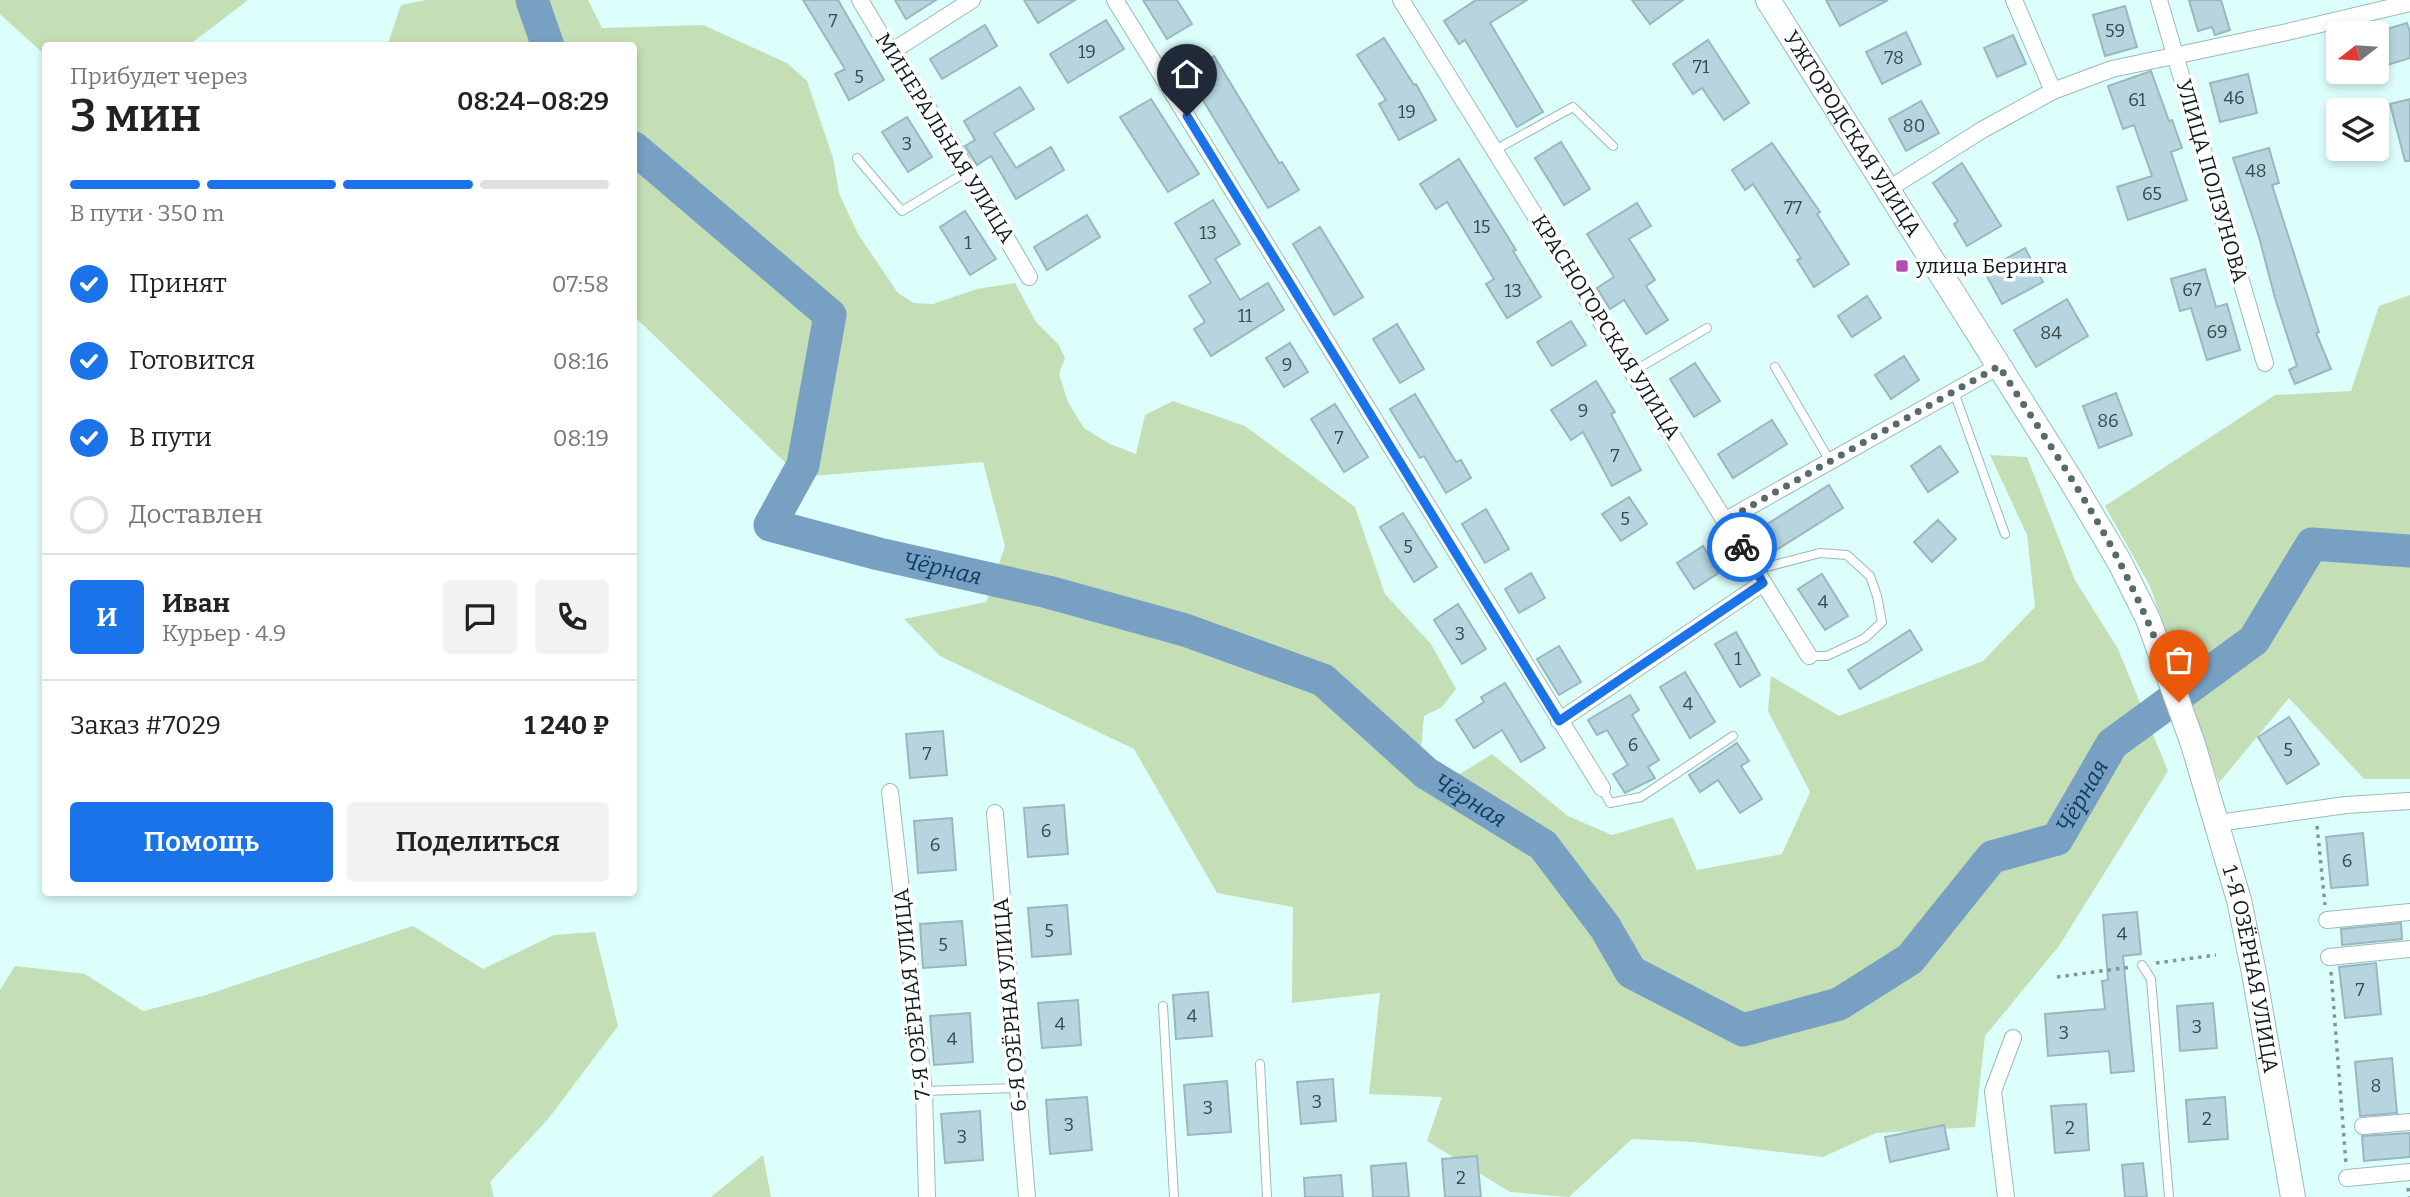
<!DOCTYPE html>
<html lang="ru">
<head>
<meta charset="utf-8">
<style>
	body { margin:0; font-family:Bitter,serif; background:#f2f2f2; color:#222; height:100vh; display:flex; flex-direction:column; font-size:26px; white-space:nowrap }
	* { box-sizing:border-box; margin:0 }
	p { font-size:23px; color:#767676 }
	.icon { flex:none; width:38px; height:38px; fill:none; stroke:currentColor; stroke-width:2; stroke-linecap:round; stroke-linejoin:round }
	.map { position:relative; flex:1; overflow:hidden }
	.side { position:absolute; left:42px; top:42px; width:595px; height:854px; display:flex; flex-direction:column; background:#fff; border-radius:7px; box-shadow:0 4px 10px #0003 }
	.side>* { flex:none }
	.needle { width:46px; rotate:253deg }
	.fabs { position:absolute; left:2326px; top:21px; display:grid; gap:14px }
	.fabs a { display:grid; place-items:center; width:63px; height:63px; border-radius:7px; background:#fff; box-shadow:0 4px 10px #0003; font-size:35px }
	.pin { position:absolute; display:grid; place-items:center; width:60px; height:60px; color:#fff; margin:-72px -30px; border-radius:50% 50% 50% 0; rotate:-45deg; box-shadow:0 0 7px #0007 }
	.pin .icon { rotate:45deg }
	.courier { position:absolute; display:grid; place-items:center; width:70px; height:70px; margin:-35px; border:5px solid #1a73e8; border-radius:50%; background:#fff; color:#222; box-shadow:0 2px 9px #0007 }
	.summary em { font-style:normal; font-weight:600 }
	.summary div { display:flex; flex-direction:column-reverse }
	.summary { display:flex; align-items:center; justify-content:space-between; height:119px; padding:0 28px }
	h1 { font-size:46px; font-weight:600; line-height:52px }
	.bar { display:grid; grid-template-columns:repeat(4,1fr); gap:10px 7px; align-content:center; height:84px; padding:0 28px }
	.bar i { height:9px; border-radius:5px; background:#e0e0e0 }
	.bar .active { background:#1a73e8 }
	.bar p { grid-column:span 4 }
	.line { display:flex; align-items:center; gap:18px; padding:0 28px; border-top:2px solid #e0e0e0 }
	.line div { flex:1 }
	.round { display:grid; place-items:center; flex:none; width:74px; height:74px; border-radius:7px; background:#f2f2f2 }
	ol { padding:0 28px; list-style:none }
	li { display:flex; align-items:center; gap:21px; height:77px }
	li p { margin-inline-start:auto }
	li .icon { padding:7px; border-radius:50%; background:#1a73e8; color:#fff; stroke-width:4 }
	li:last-child { color:#767676 }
	li i { width:38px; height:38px; border:4px solid #e0e0e0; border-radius:50% }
	.action { display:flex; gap:14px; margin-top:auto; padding:14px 28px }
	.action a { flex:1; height:80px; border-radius:7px; background:#1a73e8; color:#fff; font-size:28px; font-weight:600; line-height:80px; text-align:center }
	.action a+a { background:#f2f2f2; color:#222 }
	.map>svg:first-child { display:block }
	.green { fill:#c4deb5 }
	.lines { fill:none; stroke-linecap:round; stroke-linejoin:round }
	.river { stroke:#77a0c3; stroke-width:33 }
	.building { fill:#b6d5de; stroke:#9ab7c0; stroke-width:2 }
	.lane-casing { stroke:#9abab7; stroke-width:10 }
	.street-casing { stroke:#9abab7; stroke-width:18 }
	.primary-casing { stroke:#9abab7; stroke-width:26 }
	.path { stroke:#7f9795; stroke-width:3.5; stroke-dasharray:3.5 5; stroke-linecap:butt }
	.lane { stroke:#fff; stroke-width:8 }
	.street { stroke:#fff; stroke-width:16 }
	.primary { stroke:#fff; stroke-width:24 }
	.done { stroke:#576b6a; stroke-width:7; stroke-dasharray:0 12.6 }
	.route { stroke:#1a73e8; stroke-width:9 }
	.poi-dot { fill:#b54eb2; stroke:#fff; stroke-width:2.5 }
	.labels { text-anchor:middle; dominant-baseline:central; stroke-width:7; stroke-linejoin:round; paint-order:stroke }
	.number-label { font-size:18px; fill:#394a4c }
	.street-label { font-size:21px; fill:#0f1c1b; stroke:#fff }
	.poi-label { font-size:21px; fill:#0f1c1b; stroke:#fff; text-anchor:start }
	.water-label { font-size:23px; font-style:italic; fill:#0e3e62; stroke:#fff }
</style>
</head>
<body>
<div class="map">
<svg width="2410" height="1197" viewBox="0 0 2410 1197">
	<rect width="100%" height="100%" fill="#ddfffc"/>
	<g class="green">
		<path d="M0,0H248L189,45L46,46L45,55L0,14Z"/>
		<path d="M426,0H588L602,28L703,25L787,63L807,81L833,158L839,193L858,234L898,293L914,303L933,304L977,289L1015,283L1036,322L1059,345L1065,358L1059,374L1068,402L1084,428L1110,444L1136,454L1145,415L1173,401L1245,426L1355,507L1385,594L1431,644L1456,689L1442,707L1424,716L1420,760L1460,774L1492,754L1568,816L1612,835L1673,817L1697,870L1782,854L1810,792L1768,711L1771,676L1839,716L1983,661L2035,607L2027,535L1990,455L2027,457L2075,580L2118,649L2168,771L2059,946L1985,1036L1975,1127L1876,1133L1823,1157L1693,1142L1632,1139L1569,1197L1510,1192L1427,1141L1442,1097L1369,1094L1380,993L1292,1003L1293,907L1217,893L1134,749L940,656L904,619L986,602L1005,546L983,462L800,477L634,316V46H387L401,5Z"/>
		<path d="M2410,295V779H2364L2289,698L2219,783L2150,586L2105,506L2275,395L2351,391L2379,306Z"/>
		<path d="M413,926L483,969L554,935L595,932L618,1026L549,1118L490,1182L494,1197H0V990L15,966L85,974L143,1011L206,995Z"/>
		<path d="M763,1155L771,1197H711Z"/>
	</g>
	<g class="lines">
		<g class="river">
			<path d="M532,0L548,46"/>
			<path id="s1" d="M634,148L830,315L803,465L770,525L879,554L1048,592L1185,630L1323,680L1426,773L1543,845L1605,927L1631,972L1743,1030L1839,1004L1910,959L1992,857L2057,839L2112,744L2254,640L2312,544L2410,551"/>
		</g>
	</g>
	<g class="building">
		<path d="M803,0H838L884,80L849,100L835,74L845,69Z"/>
		<path d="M895,0H936L906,19Z"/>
		<path d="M1024,0H1075L1038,23Z"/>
		<path d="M1143,0H1177L1192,24L1167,39Z"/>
		<path d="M1476,0H1527L1490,23L1543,112L1517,127L1465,40L1459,44L1444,21Z"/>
		<path d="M1632,0H1683L1650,24Z"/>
		<path d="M1826,0H1888L1840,26Z"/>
		<path d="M2189,0H2221L2230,30L2215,35L2212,27L2198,31Z"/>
		<path d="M2125,6L2137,47L2105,56L2093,15Z"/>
		<path d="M1106,20L1124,49L1068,83L1050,54Z"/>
		<path d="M2407,23L2410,32V58L2384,66L2376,43V33H2373Z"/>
		<path d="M985,25L997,46L942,79L930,59Z"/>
		<path d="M1906,32L1921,64L1882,84L1866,52Z"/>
		<path d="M2013,35L2026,64L1997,77L1984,48Z"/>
		<path d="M1384,38L1414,85L1416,84L1436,120L1399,140L1379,104L1386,100L1357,55Z"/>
		<path d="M1708,40L1749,103L1724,120L1702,88L1693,94L1673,64Z"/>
		<path d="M1214,56L1279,163L1282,162L1299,190L1268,208L1186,72Z"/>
		<path d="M2151,71L2169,121L2172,120L2182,148L2171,152L2187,200L2128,220L2117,187L2152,176L2134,125L2123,129L2108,86Z"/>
		<path d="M2248,74L2257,113L2220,122L2210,83Z"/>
		<path d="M1020,87L1034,109L994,133L1016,168L1051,147L1064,170L1016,199L991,156L977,165L965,146L975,140L964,121Z"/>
		<path d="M1151,99L1199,174L1168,192L1120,117Z"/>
		<path d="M2410,99V161H2405L2390,104Z"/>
		<path d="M1921,101L1939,133L1906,151L1889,119Z"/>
		<path d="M907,117L932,157L908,172L882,132Z"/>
		<path d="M1561,142L1590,189L1564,205L1535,158Z"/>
		<path d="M1772,143L1820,212L1817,214L1849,264L1814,287L1797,260L1801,258L1753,184L1745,190L1732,170Z"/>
		<path d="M2269,148L2279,183L2272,185L2319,332L2316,333L2331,369L2295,384L2289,370L2297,366L2275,298L2259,237L2233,158Z"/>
		<path d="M1459,159L1516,250L1513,251L1541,297L1507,318L1486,284L1494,279L1447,202L1436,209L1420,184Z"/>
		<path d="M1962,163L2001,226L1967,246L1954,224L1958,221L1933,183Z"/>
		<path d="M1213,200L1240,244L1215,259L1240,300L1268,283L1284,310L1211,356L1194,329L1205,322L1189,296L1211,283L1175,223Z"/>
		<path d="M1637,203L1651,226L1629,239L1655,280L1646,286L1668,320L1646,334L1624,300L1610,309L1597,288L1614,277L1587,234Z"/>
		<path d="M965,211L996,259L970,275L940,227Z"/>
		<path d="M1087,215L1100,237L1047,270L1034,247Z"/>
		<path d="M1320,227L1363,297L1334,315L1293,244Z"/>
		<path d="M2025,248L2043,282L2002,304L1984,271Z"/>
		<path d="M2205,269L2216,307L2227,304L2240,350L2207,360L2191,308L2180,311L2171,279Z"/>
		<path d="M1867,296L1881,318L1852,337L1838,316Z"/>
		<path d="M2067,299L2088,336L2036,367L2014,330Z"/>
		<path d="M1571,321L1586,345L1552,366L1537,342Z"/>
		<path d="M1397,324L1424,369L1400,383L1373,339Z"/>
		<path d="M1290,343L1308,372L1284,387L1266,358Z"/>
		<path d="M1904,356L1919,380L1891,399L1875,375Z"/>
		<path d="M1695,363L1720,401L1694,417L1670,379Z"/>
		<path d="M1596,381L1615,412L1611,414L1641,470L1612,486L1583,432L1571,440L1551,410Z"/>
		<path d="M2116,393L2132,435L2099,448L2083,406Z"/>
		<path d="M1415,394L1456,462L1461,460L1471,478L1446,493L1424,456L1420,458L1390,409Z"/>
		<path d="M1335,404L1368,457L1344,472L1311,419Z"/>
		<path d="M1772,420L1787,444L1733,478L1718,454Z"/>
		<path d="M1940,446L1958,472L1928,492L1911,466Z"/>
		<path d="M1829,485L1843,508L1767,556L1753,533Z"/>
		<path d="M1629,497L1647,524L1621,541L1602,514Z"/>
		<path d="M1486,509L1509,549L1485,563L1462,524Z"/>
		<path d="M1403,513L1437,567L1414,582L1380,527Z"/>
		<path d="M1938,520L1956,539L1932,562L1914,542Z"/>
		<path d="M1703,546L1720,572L1694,589L1677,563Z"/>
		<path d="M1531,573L1545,598L1519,613L1505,589Z"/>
		<path d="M1822,574L1848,616L1825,630L1798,589Z"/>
		<path d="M1458,604L1486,649L1462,664L1434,620Z"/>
		<path d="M1910,630L1922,650L1860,689L1848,670Z"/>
		<path d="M1736,632L1760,675L1740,687L1715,644Z"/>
		<path d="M1559,646L1581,682L1559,695L1537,659Z"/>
		<path d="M1685,672L1715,722L1690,738L1660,687Z"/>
		<path d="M1505,683L1545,748L1521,762L1502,730L1474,748L1456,720L1484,702L1481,697Z"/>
		<path d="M1630,695L1639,710L1632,715L1659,760L1648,767L1655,778L1625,793L1613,774L1628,765L1607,730L1597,735L1588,720Z"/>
		<path d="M2289,717L2319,764L2287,784L2258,737Z"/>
		<path d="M943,731L947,775L910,778L906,734Z"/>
		<path d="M1737,743L1749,761L1741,766L1762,799L1740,813L1718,780L1700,792L1689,775Z"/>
		<path d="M1064,805L1068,854L1028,857L1024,808Z"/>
		<path d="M952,818L956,870L918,873L914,821Z"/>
		<path d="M2363,833L2368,885L2331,888L2326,837Z"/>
		<path d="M1067,905L1071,954L1032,957L1028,908Z"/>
		<path d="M2137,912L2141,954L2123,956L2134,1071L2111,1073L2109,1051L2048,1056L2045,1014L2105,1009L2102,981L2108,980L2103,915Z"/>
		<path d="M962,921L966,965L923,968L920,924Z"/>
		<path d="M2401,923L2402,939L2342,945L2341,929Z"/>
		<path d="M2376,963L2381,1014L2345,1018L2339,967Z"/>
		<path d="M1208,992L1212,1036L1176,1039L1173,995Z"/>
		<path d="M1078,1000L1081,1045L1042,1048L1038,1003Z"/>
		<path d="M2213,1003L2217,1048L2180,1051L2177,1006Z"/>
		<path d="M970,1013L973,1062L934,1065L930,1016Z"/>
		<path d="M2392,1058L2397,1113L2360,1116L2355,1062Z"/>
		<path d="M1333,1079L1336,1121L1301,1124L1297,1082Z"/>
		<path d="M1227,1081L1231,1132L1188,1135L1184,1085Z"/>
		<path d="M1087,1097L1092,1150L1050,1154L1046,1100Z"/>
		<path d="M2225,1097L2228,1139L2189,1142L2186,1100Z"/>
		<path d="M2086,1104L2089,1150L2055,1153L2051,1106Z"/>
		<path d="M980,1111L983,1160L945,1163L941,1114Z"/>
		<path d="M1944,1125L1949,1149L1890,1162L1885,1137Z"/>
		<path d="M2410,1133V1157L2364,1161L2362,1136Z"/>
		<path d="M1477,1156L1481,1197H1445L1442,1159Z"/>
		<path d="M1406,1163L1409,1197H1373L1371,1166Z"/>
		<path d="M2143,1163L2147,1197H2125L2122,1165Z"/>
		<path d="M1341,1175L1343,1197H1305L1304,1178Z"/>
	</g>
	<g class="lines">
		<defs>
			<g id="lane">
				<path d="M1495,150L1573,107L1613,146"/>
				<path d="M857,158L902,211L968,171"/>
				<path d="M1775,367L1830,461"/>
				<path d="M1634,371L1707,328"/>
				<path d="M1954,392L2005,534"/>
				<path d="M1755,570L1820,553L1847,555L1870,576L1877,596L1882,622L1865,638L1827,656H1809"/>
				<path d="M1602,788L1610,803L1641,797L1733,736"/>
				<path d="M2142,965L2151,979L2169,1197"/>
				<path d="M1163,1006L1174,1197"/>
				<path d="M1260,1064L1267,1197"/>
				<path d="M924,1091L1016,1088"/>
			</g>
			<g id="street">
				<path d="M860,0L891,52L954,148L1029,277"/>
				<path d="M1115,0L1602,788"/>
				<path d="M1401,0L1809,656"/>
				<path d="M2014,0L2053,91"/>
				<path d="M2159,0L2265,363"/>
				<path d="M891,52L972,0"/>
				<path d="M1887,190L1982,130L2053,91L2112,69L2287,32L2410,3"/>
				<path d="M1726,520L1999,366"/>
				<path d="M1559,721L1763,583"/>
				<path d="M890,792L924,1091L927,1197"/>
				<path d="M995,813L1027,1197"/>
				<path d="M2218,823L2346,805L2410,801"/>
				<path d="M2327,920L2410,912"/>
				<path d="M2329,957L2410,949"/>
				<path d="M2363,1126L2410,1122"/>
				<path d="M2347,1178L2410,1172"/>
				<path d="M2006,1197L1993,1091L2013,1038"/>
			</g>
			<g id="primary">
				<path id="s2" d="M1768,0L2069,477L2119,561L2148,619L2193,744L2239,900L2254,973L2293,1197"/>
			</g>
		</defs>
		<use href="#lane" class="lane-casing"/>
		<use href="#street" class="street-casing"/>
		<use href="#primary" class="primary-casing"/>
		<g class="path">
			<path d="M2317,826L2325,905"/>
			<path d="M2156,963L2216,955"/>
			<path d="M2331,972L2346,1164"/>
			<path d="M2057,977L2131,967"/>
			<path d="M2408,1188L2409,1197"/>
		</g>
		<use href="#lane" class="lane"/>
		<use href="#street" class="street"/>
		<use href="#primary" class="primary"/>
	</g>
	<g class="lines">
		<path class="done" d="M1742,547L1726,520L1999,366C2040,431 2085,495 2120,563C2143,608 2163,655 2179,702"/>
		<path class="route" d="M1187,116L1559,721L1763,583L1742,547"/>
	</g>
	<rect class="poi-dot" x="1895" y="259" width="14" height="14" rx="3.5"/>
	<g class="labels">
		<g class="number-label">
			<text x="833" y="21">7</text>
			<text x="2115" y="31">59</text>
			<text x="1087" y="52">19</text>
			<text x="1894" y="58">78</text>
			<text x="1701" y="67">71</text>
			<text x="859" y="77">5</text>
			<text x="2234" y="98">46</text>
			<text x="2137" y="100">61</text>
			<text x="1407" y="112">19</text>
			<text x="1914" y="126">80</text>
			<text x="907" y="144">3</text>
			<text x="2256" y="171">48</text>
			<text x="2152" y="194">65</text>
			<text x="1793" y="208">77</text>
			<text x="1482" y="227">15</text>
			<text x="1208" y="233">13</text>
			<text x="968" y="243">1</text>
			<text x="2192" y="290">67</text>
			<text x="1513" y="291">13</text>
			<text x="1245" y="316">11</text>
			<text x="2217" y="332">69</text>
			<text x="2051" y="333">84</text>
			<text x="1287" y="365">9</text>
			<text x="1583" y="411">9</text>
			<text x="2108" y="421">86</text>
			<text x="1339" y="438">7</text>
			<text x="1615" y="456">7</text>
			<text x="1625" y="519">5</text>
			<text x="1408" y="547">5</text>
			<text x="1823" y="602">4</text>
			<text x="1460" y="634">3</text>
			<text x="1738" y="659">1</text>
			<text x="1688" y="704">4</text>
			<text x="1633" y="745">6</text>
			<text x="2288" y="750">5</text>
			<text x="927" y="754">7</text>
			<text x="1046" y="831">6</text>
			<text x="935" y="845">6</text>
			<text x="2347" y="861">6</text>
			<text x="1049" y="931">5</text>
			<text x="2122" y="934">4</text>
			<text x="943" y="945">5</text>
			<text x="2360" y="990">7</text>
			<text x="1192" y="1016">4</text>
			<text x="1060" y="1024">4</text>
			<text x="2197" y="1027">3</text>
			<text x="2064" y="1033">3</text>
			<text x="952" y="1039">4</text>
			<text x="2376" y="1086">8</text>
			<text x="1317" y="1102">3</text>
			<text x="1208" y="1108">3</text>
			<text x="2207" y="1119">2</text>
			<text x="1069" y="1125">3</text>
			<text x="2070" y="1128">2</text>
			<text x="962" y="1137">3</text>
			<text x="1461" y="1178">2</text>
		</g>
		<g class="street-label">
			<text stroke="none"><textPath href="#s2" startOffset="158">УЖГОРОДСКАЯ УЛИЦА</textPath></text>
			<text transform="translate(945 138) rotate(58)">МИНЕРАЛЬНАЯ УЛИЦА</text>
			<text transform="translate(2212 181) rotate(74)">УЛИЦА ПОЛЗУНОВА</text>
			<text transform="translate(1606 327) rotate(58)">КРАСНОГОРСКАЯ УЛИЦА</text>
			<text stroke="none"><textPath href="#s2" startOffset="1092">1-Я ОЗЁРНАЯ УЛИЦА</textPath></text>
			<text transform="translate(912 994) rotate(-96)">7-Я ОЗЁРНАЯ УЛИЦА</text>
			<text transform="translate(1010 1005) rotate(-95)">6-Я ОЗЁРНАЯ УЛИЦА</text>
		</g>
		<g class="poi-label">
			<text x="1916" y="266">улица Беринга</text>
		</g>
		<g class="water-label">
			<text stroke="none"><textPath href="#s1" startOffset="656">Чёрная</textPath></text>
			<text stroke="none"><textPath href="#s1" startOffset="2042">Чёрная</textPath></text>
			<text stroke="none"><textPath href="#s1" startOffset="1244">Чёрная</textPath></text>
		</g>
	</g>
</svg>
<div class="fabs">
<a><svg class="needle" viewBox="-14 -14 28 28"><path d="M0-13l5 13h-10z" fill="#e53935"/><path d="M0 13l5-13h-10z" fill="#767676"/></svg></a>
<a><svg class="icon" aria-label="layers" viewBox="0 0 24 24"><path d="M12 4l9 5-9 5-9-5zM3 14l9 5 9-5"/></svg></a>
</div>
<div class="pin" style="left:2179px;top:702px;background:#ea580c"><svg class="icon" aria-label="bag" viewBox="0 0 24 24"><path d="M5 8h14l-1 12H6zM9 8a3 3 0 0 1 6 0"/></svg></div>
<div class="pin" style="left:1187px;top:116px;background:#1f2937"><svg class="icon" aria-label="home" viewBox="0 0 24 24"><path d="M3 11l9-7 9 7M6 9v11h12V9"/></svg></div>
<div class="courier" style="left:1742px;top:547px"><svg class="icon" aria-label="bike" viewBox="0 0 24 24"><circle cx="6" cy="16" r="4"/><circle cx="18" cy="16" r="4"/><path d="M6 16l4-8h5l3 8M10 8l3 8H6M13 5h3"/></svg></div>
<section class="side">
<div class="summary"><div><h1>3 мин</h1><p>Прибудет через</p></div><em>08:24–08:29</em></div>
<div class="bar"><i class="active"></i><i class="active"></i><i class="active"></i><i></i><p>В пути · 350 m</p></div>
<ol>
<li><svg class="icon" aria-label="check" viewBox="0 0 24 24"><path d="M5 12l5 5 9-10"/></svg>Принят<p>07:58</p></li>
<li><svg class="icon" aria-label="check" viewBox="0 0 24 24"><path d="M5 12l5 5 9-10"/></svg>Готовится<p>08:16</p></li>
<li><svg class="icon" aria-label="check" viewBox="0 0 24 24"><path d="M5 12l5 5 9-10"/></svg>В пути<p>08:19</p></li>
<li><i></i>Доставлен</li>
</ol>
<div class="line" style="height:126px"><b class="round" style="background:#1a73e8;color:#fff">И</b><div><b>Иван</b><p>Курьер · 4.9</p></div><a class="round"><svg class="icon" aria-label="chat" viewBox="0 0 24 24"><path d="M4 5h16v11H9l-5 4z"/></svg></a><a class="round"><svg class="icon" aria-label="phone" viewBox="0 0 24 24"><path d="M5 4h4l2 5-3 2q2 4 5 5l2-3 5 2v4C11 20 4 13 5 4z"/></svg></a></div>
<div class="line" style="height:91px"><div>Заказ #7029</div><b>1 240 ₽</b></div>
<div class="action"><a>Помощь</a><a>Поделиться</a></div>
</section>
</div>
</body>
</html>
